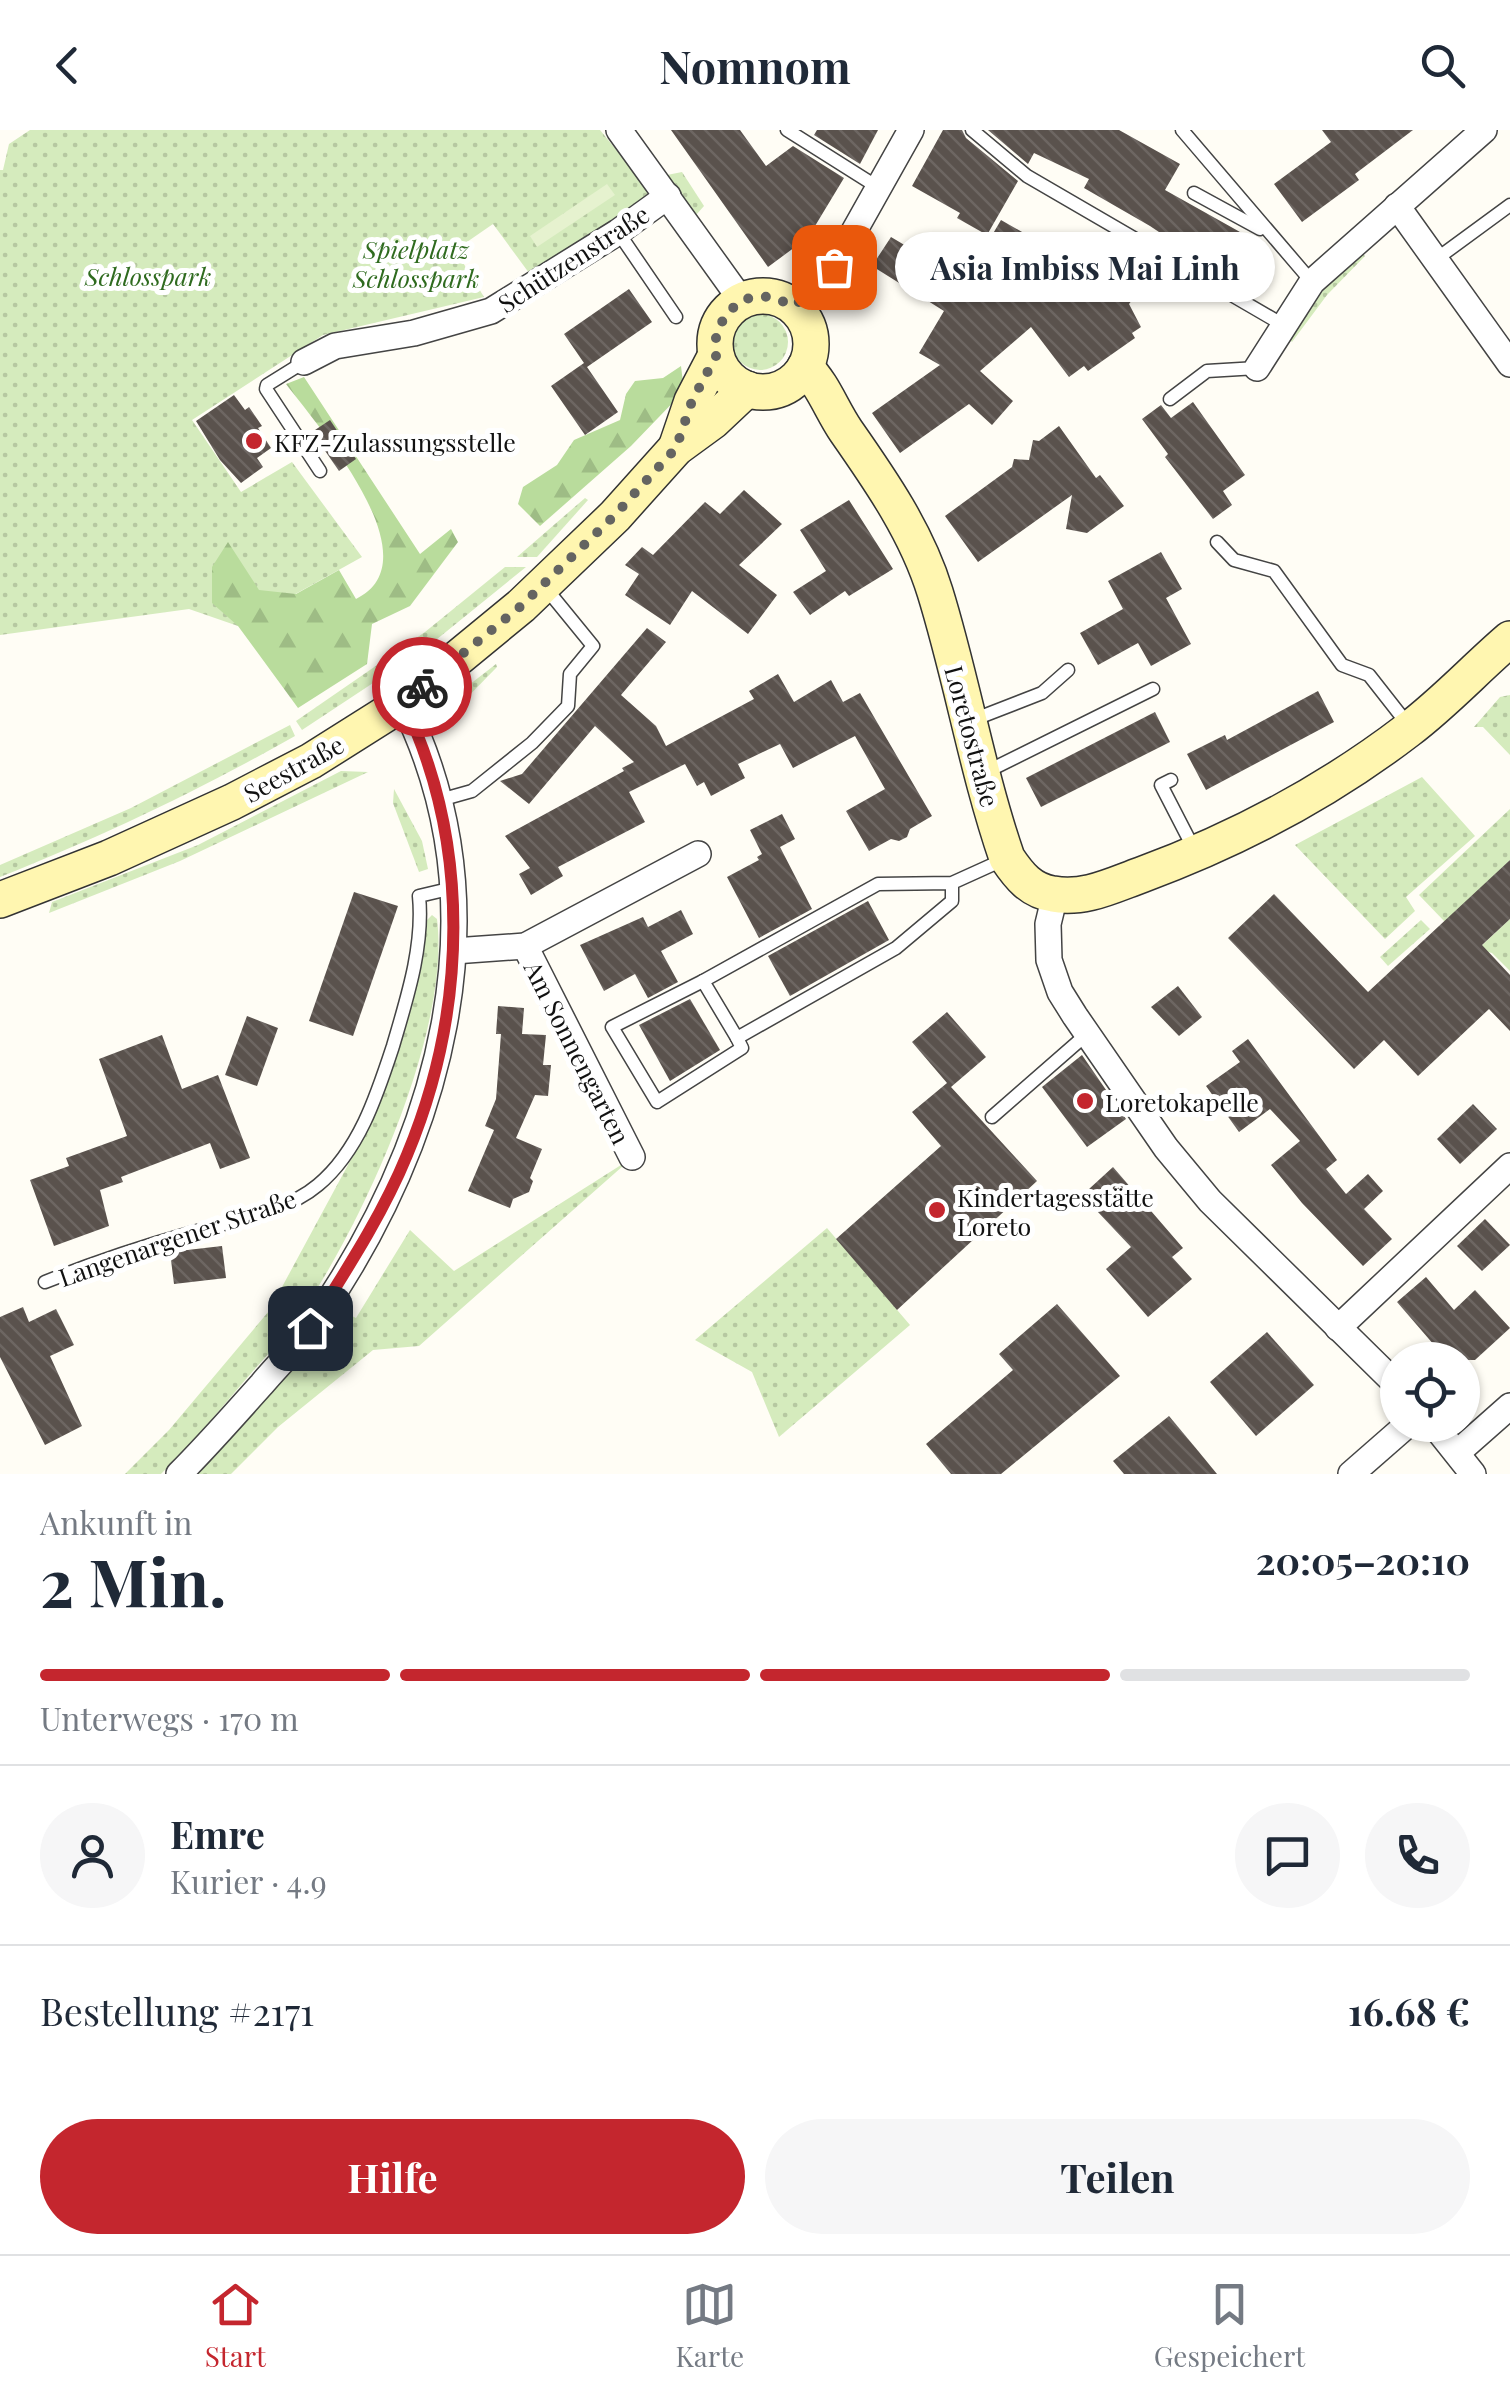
<!DOCTYPE html>
<html lang="de">
<head>
<meta charset="utf-8">
<style>
	body { margin:0; font-family:"Playfair Display",serif; background:#f6f6f7; color:#1f2937; height:100vh; display:flex; flex-direction:column; font-size:38px; white-space:nowrap }
	* { box-sizing:border-box; margin:0 }
	p { font-size:32px; color:#747a83 }
	.icon { flex:none; width:55px; height:55px; fill:none; stroke:currentColor; stroke-width:2; stroke-linecap:round; stroke-linejoin:round }
	.map { position:relative; height:1344px; overflow:hidden }
	.sheet { display:flex; flex-direction:column; background:#fff; flex:1 }
	.sheet>* { flex:none }
	.tools { position:absolute; left:1380px; top:1212px; display:grid; gap:20px }
	.tools a { display:grid; place-items:center; width:100px; height:100px; border-radius:50%; background:#fff; box-shadow:0 2px 8px #0004; font-size:50px }
	.pin { position:absolute; display:grid; place-items:center; width:85px; height:85px; color:#fff; margin:-42px; border-radius:20px; box-shadow:0 5px 15px #0006 }
	.courier { position:absolute; display:grid; place-items:center; width:100px; height:100px; margin:-50px; border:8px solid #c4262e; border-radius:50%; background:#fff; color:#222; box-shadow:0 2px 12px #0007 }
	.bubble { position:absolute; height:70px; border-radius:35px; background:#fff; box-shadow:0 2px 8px #0004; font-size:32px; font-weight:700; line-height:70px; text-align:center }
	.headline em { font-style:normal; font-weight:700 }
	.headline div { display:flex; flex-direction:column-reverse }
	.headline { display:flex; align-items:center; justify-content:space-between; height:170px; padding:0 40px }
	h1 { font-size:65px; font-weight:700; line-height:75px }
	.bar { display:grid; grid-template-columns:repeat(4,1fr); gap:15px 10px; align-content:center; height:120px; padding:0 40px }
	.bar i { height:12px; border-radius:8px; background:#e0e1e3 }
	.bar .active { background:#c4262e }
	.bar p { grid-column:span 4 }
	.line { display:flex; align-items:center; gap:25px; padding:0 40px; border-top:2px solid #e0e1e3 }
	.line div { flex:1 }
	.round { display:grid; place-items:center; flex:none; width:105px; height:105px; border-radius:52px; background:#f6f6f7 }
	.action { display:flex; gap:20px; margin-top:auto; padding:20px 40px }
	.action a { flex:1; height:115px; border-radius:60px; background:#c4262e; color:#fff; font-size:40px; font-weight:700; line-height:115px; text-align:center }
	.action a+a { background:#f6f6f7; color:#1f2937 }
	header { display:flex; justify-content:space-between; align-items:center; height:130px; padding:0 40px; background:#fff; font-size:45px; font-weight:700 }
	.dock { display:flex; justify-content:space-around; align-items:center; height:140px; border-top:2px solid #e0e1e3; background:#fff; font-size:28px; color:#747a83 }
	.dock a { display:grid; justify-items:center; gap:5px }
	.dock .active { color:#c4262e }
	.map>svg:first-child { display:block }
	.grass { fill:url(#grass-dots) }
	.forest { fill:url(#forest-firs) }
	.pitch { fill:#e6f2cf }
	.building { fill:url(#building-back-hatch) }
	.lines { fill:none; stroke-linecap:round; stroke-linejoin:round }
	.service-casing { stroke:#444; stroke-width:15 }
	.minor-casing { stroke:#444; stroke-width:28 }
	.secondary-casing { stroke:#333; stroke-width:38 }
	.service { stroke:#fff; stroke-width:12 }
	.minor { stroke:#fff; stroke-width:25 }
	.secondary { stroke:#fff6b0; stroke-width:35 }
	.done { stroke:#646461; stroke-width:10; stroke-dasharray:0 18 }
	.route { stroke:#c4262e; stroke-width:12 }
	.poi-dot { fill:#c4262e; stroke:#fff; stroke-width:4 }
	.labels { text-anchor:middle; dominant-baseline:central; stroke-width:10; stroke-linejoin:round; paint-order:stroke }
	.park-label { font-size:25px; font-style:italic; fill:#2f6b1f; stroke:#fff }
	.street-label { font-size:25px; fill:#111; stroke:#fff }
	.poi-label { font-size:25px; fill:#111; stroke:#fff; text-anchor:start }
</style>
</head>
<body>
<header><svg class="icon" aria-label="back" viewBox="0 0 24 24"><path d="M15 5l-7 7 7 7"/></svg>Nomnom<svg class="icon" aria-label="search" viewBox="0 0 24 24"><circle cx="10" cy="10" r="6"/><path d="M15 15l6 6"/></svg></header>
<div class="map">
<svg width="1510" height="1344" viewBox="0 0 1510 1344">
	<defs>
		<pattern id="grass-dots" width="8" height="8" patternUnits="userSpaceOnUse" patternTransform="scale(2.5)"><rect width="8" height="8" fill="#d5ebbd"/><path d="M2 2h.1M6 6h.1" fill="none" stroke="#b6c8a1" stroke-width="1.8" stroke-linecap="round"/></pattern>
		<pattern id="forest-firs" width="22" height="20" patternUnits="userSpaceOnUse" patternTransform="scale(2.5)"><rect width="22" height="20" fill="#b9dc9c"/><path d="M5 1l3.5 6h-7zM16 11l3.5 6h-7z" fill="#9ebc85"/></pattern>
		<pattern id="building-back-hatch" width="6" height="6" patternUnits="userSpaceOnUse" patternTransform="scale(2.5)"><rect width="6" height="6" fill="#5a524d"/><path d="M-1 5l2 2M0 0l6 6M5-1l2 2" fill="none" stroke="#6d6662"/></pattern>
	</defs>
	<rect width="100%" height="100%" fill="#fffdf5"/>
	<g class="grass">
		<path d="M30,0H600L653,65L532,147L493,94L464,114L471,124L462,131L484,167L323,205L192,290L241,362L292,332L362,427L238,496L189,479L0,505V40H3L9,14Z"/>
		<path d="M682,42L704,76L696,85L667,45Z"/>
		<path d="M1360,121L1365,126L1327,165L1292,212L1290,210L1322,162Z"/>
		<circle cx="760" cy="212" r="28"/>
		<path d="M585,368L588,370L537,427H517Z"/>
		<path d="M505,437H526L426,518L302,600L296,591L425,502Z"/>
		<path d="M496,534L497,537L449,586L451,569Z"/>
		<path d="M1510,565V625L1483,597H1474L1500,567Z"/>
		<path d="M290,595L295,606C196,662 105,705 0,747V735L131,678Z"/>
		<path d="M341,641L368,642L180,731L49,783L52,772L198,715Z"/>
		<path d="M1422,647L1475,706L1406,767L1415,781L1385,809L1295,715Z"/>
		<path d="M394,659L422,711L428,739L419,742L393,673Z"/>
		<path d="M1510,679V730L1445,792L1419,765Z"/>
		<path d="M432,785L437,789C451,902 362,1096 298,1188C285,1207 268,1224 253,1241C223,1276 194,1311 161,1344H125L169,1300L269,1181L362,1009L422,795Z"/>
		<path d="M1510,789V841L1492,823L1478,819Z"/>
		<path d="M1421,790L1430,799L1388,836L1380,827Z"/>
		<path d="M632,1028L419,1216L373,1220L278,1297L231,1344H197L322,1207L338,1179L356,1188L410,1100L454,1141Z"/>
		<path d="M827,1098L910,1195L779,1307L752,1242L695,1210Z"/>
	</g>
	<g class="forest">
		<path d="M681,236L684,261L631,316L540,396L518,374L523,357L557,335L574,310L620,290L626,264L635,251L663,248Z"/>
		<path d="M304,247L420,424L451,399L458,412L410,476L372,494L367,534L298,578L238,496L212,473V437L228,412L259,460L296,464L339,440L356,469C436,430 317,295 286,254Z"/>
	</g>
	<path class="pitch" d="M607,54L615,65L537,117L530,106Z"/>
	<g class="building">
		<path d="M671,0H740L766,36L793,16L844,48L815,96L818,100L768,137Z"/>
		<path d="M817,0H878L860,34L814,5Z"/>
		<path d="M943,0H962L966,8L1018,51L987,105L957,88L960,83L912,56Z"/>
		<path d="M988,0H1119L1180,34L1165,60L1265,116L1243,156L1166,113L1168,108L1150,96L1084,58L1089,49L1034,23L1028,34Z"/>
		<path d="M1322,0H1413L1355,44L1359,50L1302,92L1274,54L1331,12Z"/>
		<path d="M1001,90L1057,122L1063,114L1103,163L1114,147L1137,164L1129,174L1141,197L1132,203L1135,208L1088,241L1084,236L1069,247L1031,197L980,241L1013,271L992,295L969,274L900,323L872,283L940,235L919,223L944,181L872,136L891,107L965,151Z"/>
		<path d="M629,159L652,192L587,237L618,282L585,305L551,256L584,233L564,204Z"/>
		<path d="M234,265L245,280L249,277L262,296L258,298L271,318L257,328L263,337L241,353L220,330L196,291Z"/>
		<path d="M1193,272L1245,345L1223,361L1232,375L1213,389L1165,327L1168,324L1142,289L1161,275L1171,288Z"/>
		<path d="M330,290L356,329L339,341L312,302Z"/>
		<path d="M1059,296L1096,348L1100,345L1124,376L1087,403L1066,399L1072,365L978,432L945,386L1012,337L1014,329L1029,330L1033,310L1039,311Z"/>
		<path d="M744,360L782,394L739,435L777,465L748,504L692,461L670,495L625,465L639,444L625,435L642,417L653,425L705,372L720,384Z"/>
		<path d="M849,370L893,439L849,466L845,461L810,485L793,462L826,441L800,400Z"/>
		<path d="M1161,422L1182,459L1166,468L1191,514L1151,536L1138,513L1098,535L1080,503L1123,479L1108,451Z"/>
		<path d="M647,498L666,512L621,565L656,596L666,616L754,569L749,561L778,544L794,572L831,550L843,572L860,563L932,686L910,699L907,707L899,711L891,709L869,721L846,681L885,659L855,606L793,638L780,614L738,634L745,648L711,666L704,652L697,656L685,634L629,662L645,692L558,737L563,746L531,765L519,744L530,738L505,706L624,641L622,638L634,632L595,596L529,674L500,651L522,644Z"/>
		<path d="M1318,561L1334,592L1206,660L1187,624L1225,605L1227,610Z"/>
		<path d="M1155,582L1170,612L1041,677L1026,648Z"/>
		<path d="M782,684L795,709L780,717L812,779L759,808L727,747L759,730L757,727L762,724L750,700Z"/>
		<path d="M1510,730V789L1482,815L1510,845V901L1489,879L1418,946L1384,910L1354,939L1228,808L1274,764L1368,862Z"/>
		<path d="M354,762L398,776L353,906L309,891Z"/>
		<path d="M868,771L889,810L790,866L768,826Z"/>
		<path d="M681,780L693,804L661,821L678,852L648,868L635,844L604,861L580,815L643,787L648,797Z"/>
		<path d="M1178,856L1202,887L1179,906L1151,877Z"/>
		<path d="M690,869L720,920L670,951L639,895Z"/>
		<path d="M498,876L524,878L522,904L546,905L543,935H551L548,966L535,965L516,1008L542,1019L530,1048L533,1051L529,1062L513,1069L510,1078L468,1061L494,1000L485,996L496,969L501,904H496Z"/>
		<path d="M947,882L986,927L951,957L1037,1051L897,1180L836,1109L941,1016L912,982L947,953L912,912Z"/>
		<path d="M247,886L278,898L257,956L225,945Z"/>
		<path d="M162,905L182,959L218,945L250,1028L220,1039L210,1013L121,1047L123,1052L100,1060L109,1096L54,1116L30,1050L69,1036L66,1028L127,1006L99,929Z"/>
		<path d="M1248,909L1337,1030L1326,1039L1346,1064L1368,1044L1383,1061L1364,1079L1392,1109L1363,1136L1302,1073L1271,1035L1300,1011L1270,979L1239,1002L1206,956L1240,932L1232,921Z"/>
		<path d="M1082,925L1126,989L1087,1017L1042,957Z"/>
		<path d="M1473,974L1497,999L1460,1034L1437,1009Z"/>
		<path d="M1113,1037L1183,1118L1172,1127L1192,1149L1148,1187L1106,1139L1131,1117L1096,1080L1103,1074L1089,1059Z"/>
		<path d="M1485,1089L1510,1115L1482,1141L1457,1116Z"/>
		<path d="M222,1116L226,1148L174,1154L170,1122Z"/>
		<path d="M1426,1147L1454,1180L1475,1160L1510,1198L1475,1230H1447L1397,1172Z"/>
		<path d="M1057,1174L1120,1246L1001,1344H951L926,1314L1013,1240L999,1224Z"/>
		<path d="M23,1177L29,1192L56,1179L74,1215L50,1226L82,1296L45,1315L0,1227V1187Z"/>
		<path d="M1267,1202L1314,1255L1256,1306L1210,1252Z"/>
		<path d="M1169,1286L1199,1322L1217,1344H1124L1113,1331Z"/>
	</g>
	<g class="lines">
		<defs>
			<g id="service">
				<path d="M787,0L879,58"/>
				<path d="M972,0L1027,46L1285,196"/>
				<path d="M1182,0L1312,152"/>
				<path d="M1194,63L1260,99"/>
				<path d="M618,102L676,187"/>
				<path d="M1435,130L1510,75"/>
				<path d="M304,232L267,255L266,259L320,341"/>
				<path d="M1170,269L1207,241L1257,238"/>
				<path d="M1217,412L1234,430L1274,441L1342,535L1369,545L1409,596"/>
				<path d="M970,591L1042,563L1068,540"/>
				<path d="M984,643L1153,559"/>
				<path d="M1171,650L1161,655L1195,721"/>
				<path d="M440,670L472,661L532,613L568,576L570,544L593,516L544,456"/>
				<path d="M952,753V771L896,818L737,908L703,851L878,754L952,753L1005,729"/>
				<path d="M703,851L612,897L657,972L742,918L737,908"/>
				<path d="M992,987L1087,904"/>
				<path d="M45,1152C93,1133 140,1117 190,1103C230,1091 285,1083 318,1055C359,1021 377,965 393,916C407,868 424,816 419,766L453,758"/>
			</g>
			<g id="minor">
				<path d="M619,0L742,171"/>
				<path d="M1397,76L1510,234"/>
				<path d="M792,176L817,161L834,137L911,0"/>
				<path d="M304,232L335,216L414,203L491,181L618,102L668,66"/>
				<path d="M1257,238L1312,152L1484,0"/>
				<path d="M1055,765L1048,794L1049,830L1060,862L1075,886L1166,1018L1210,1071L1398,1256"/>
				<path d="M525,816L632,1027"/>
				<path d="M454,821L525,816L698,724"/>
				<path d="M1338,1198L1510,1036"/>
				<path d="M1434,1295L1473,1344"/>
				<path d="M1458,1322L1510,1276"/>
				<path d="M179,1344C208,1315 235,1284 262,1254C278,1235 297,1217 312,1196C439,1013 507,783 403,573"/>
				<path d="M1351,1344L1407,1295"/>
			</g>
			<g id="secondary">
				<circle cx="763" cy="214" r="48"/>
				<path d="M805,237C824,256 831,279 846,301C881,351 917,403 935,462C962,549 977,641 1007,728C1019,746 1031,761 1053,764C1084,770 1113,755 1141,745C1236,710 1327,662 1408,600C1444,573 1475,539 1510,509"/>
				<path d="M676,318L692,271L716,225"/>
				<path d="M0,770L109,728L232,672L311,631L403,573L521,476L615,386L676,318L713,291L747,259"/>
			</g>
		</defs>
		<use href="#service" class="service-casing"/>
		<use href="#minor" class="minor-casing"/>
		<use href="#secondary" class="secondary-casing"/>
		<use href="#service" class="service"/>
		<use href="#minor" class="minor"/>
		<use href="#secondary" class="secondary"/>
	</g>
	<g class="lines">
		<path class="done" d="M422,557L521,476L614,386L676,318L692,271L716,226V204L726,184L742,170L759,166L776,168L792,176L817,161L834,137"/>
		<path class="route" d="M310,1198C345,1142 382,1086 407,1025C467,881 472,714 403,572L422,557"/>
	</g>
	<g class="poi-dot">
		<circle cx="254" cy="311" r="10"/>
		<circle cx="1085" cy="971" r="10"/>
		<circle cx="937" cy="1080" r="10"/>
	</g>
	<g class="labels">
		<g class="park-label">
			<text x="416" y="118">Spielplatz<tspan x="416" dy="29">Schlosspark</tspan></text>
			<text x="148" y="145">Schlosspark</text>
		</g>
		<g class="street-label">
			<text transform="translate(573 128) rotate(-33)">Schützenstraße</text>
			<text transform="translate(973 606) rotate(75)">Loretostraße</text>
			<text transform="translate(293 638) rotate(-29)">Seestraße</text>
			<text transform="translate(578 922) rotate(63)">Am Sonnengarten</text>
			<text transform="translate(177 1107) rotate(-19)">Langenargener Straße</text>
		</g>
		<g class="poi-label">
			<text x="274" y="311">KFZ-Zulassungsstelle</text>
			<text x="1105" y="971">Loretokapelle</text>
			<text x="957" y="1066">Kindertagesstätte<tspan x="957" dy="29">Loreto</tspan></text>
		</g>
	</g>
</svg>
<div class="tools">
<a><svg class="icon" aria-label="locate" viewBox="0 0 24 24"><circle cx="12" cy="12" r="6"/><path d="M12 2v4M12 18v4M2 12h4M18 12h4"/></svg></a>
</div>
<div class="pin" style="left:834px;top:137px;background:#ea580c"><svg class="icon" aria-label="bag" viewBox="0 0 24 24"><path d="M5 8h14l-1 12H6zM9 8a3 3 0 0 1 6 0"/></svg></div>
<div class="pin" style="left:310px;top:1198px;background:#1f2937"><svg class="icon" aria-label="home" viewBox="0 0 24 24"><path d="M3 11l9-7 9 7M6 9v11h12V9"/></svg></div>
<div class="courier" style="left:422px;top:557px"><svg class="icon" aria-label="bike" viewBox="0 0 24 24"><circle cx="6" cy="16" r="4"/><circle cx="18" cy="16" r="4"/><path d="M6 16l4-8h5l3 8M10 8l3 8H6M13 5h3"/></svg></div>
<div class="bubble" style="left:895px;top:102px;width:380px">Asia Imbiss Mai Linh</div>
</div>
<section class="sheet">
<div class="headline"><div><h1>2 Min.</h1><p>Ankunft in</p></div><em>20:05–20:10</em></div>
<div class="bar"><i class="active"></i><i class="active"></i><i class="active"></i><i></i><p>Unterwegs · 170 m</p></div>
<div class="line" style="height:180px"><a class="round"><svg class="icon" aria-label="person" viewBox="0 0 24 24"><circle cx="12" cy="8" r="4"/><path d="M4 21q1-7 8-7t8 7"/></svg></a><div><b>Emre</b><p>Kurier · 4.9</p></div><a class="round"><svg class="icon" aria-label="chat" viewBox="0 0 24 24"><path d="M4 5h16v11H9l-5 4z"/></svg></a><a class="round"><svg class="icon" aria-label="phone" viewBox="0 0 24 24"><path d="M5 4h4l2 5-3 2q2 4 5 5l2-3 5 2v4C11 20 4 13 5 4z"/></svg></a></div>
<div class="line" style="height:130px"><div>Bestellung #2171</div><b>16.68 €</b></div>
<div class="action"><a>Hilfe</a><a>Teilen</a></div>
</section>
<nav class="dock">
<a class="active"><svg class="icon" aria-label="home" viewBox="0 0 24 24"><path d="M3 11l9-7 9 7M6 9v11h12V9"/></svg>Start</a>
<a><svg class="icon" aria-label="map" viewBox="0 0 24 24"><path d="M3 6l6-2 6 2 6-2v14l-6 2-6-2-6 2zM9 4v14M15 6v14"/></svg>Karte</a>
<a><svg class="icon" aria-label="saved" viewBox="0 0 24 24"><path d="M7 4h10v16l-5-4-5 4z"/></svg>Gespeichert</a>
</nav>
</body>
</html>
